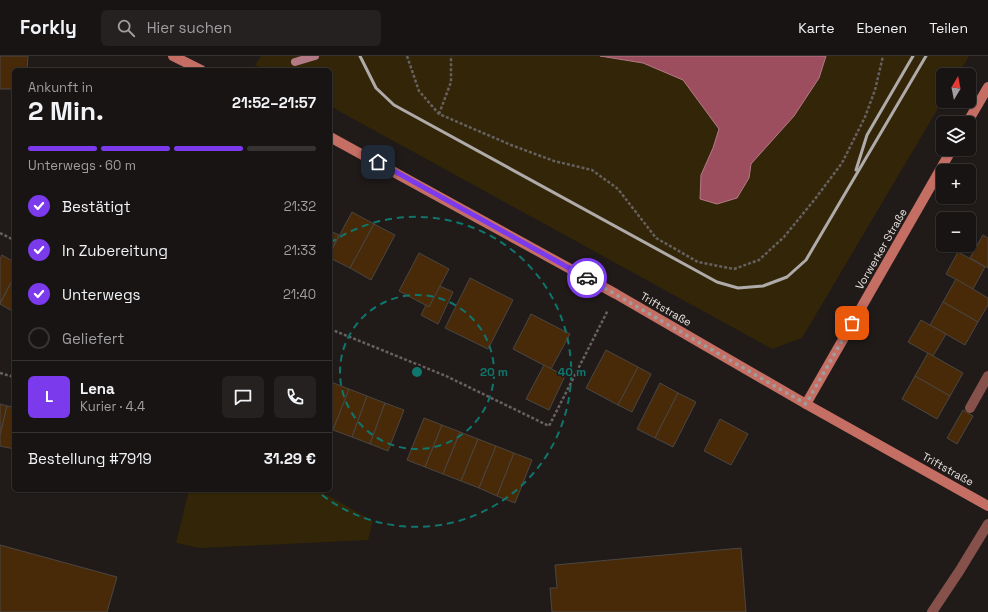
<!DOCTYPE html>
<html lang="de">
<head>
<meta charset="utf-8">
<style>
	body { margin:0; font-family:"Space Grotesk",sans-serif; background:#252121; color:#f1f3f6; height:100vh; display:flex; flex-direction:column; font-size:15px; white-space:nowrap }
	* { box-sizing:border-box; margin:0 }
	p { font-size:13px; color:#9f9ea0 }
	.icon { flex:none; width:22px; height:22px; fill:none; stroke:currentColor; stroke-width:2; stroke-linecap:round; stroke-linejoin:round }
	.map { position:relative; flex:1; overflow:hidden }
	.side { position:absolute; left:12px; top:12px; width:320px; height:424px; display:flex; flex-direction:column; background:#181413; border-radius:6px; box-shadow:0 1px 3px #0004,0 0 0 1px #363333 }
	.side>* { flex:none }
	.needle { width:26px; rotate:10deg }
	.fabs { position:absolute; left:936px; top:12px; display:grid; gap:8px }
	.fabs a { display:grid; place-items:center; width:40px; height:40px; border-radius:6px; background:#181413; box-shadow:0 1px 3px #0004,0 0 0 1px #363333; font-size:20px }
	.pin { position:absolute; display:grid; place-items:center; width:34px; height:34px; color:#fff; margin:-17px; border-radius:8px; box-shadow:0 2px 6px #0006 }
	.courier { position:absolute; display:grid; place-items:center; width:40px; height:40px; margin:-20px; border:3px solid #7c3aed; border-radius:50%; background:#fff; color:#222; box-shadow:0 1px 5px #0007 }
	.summary em { font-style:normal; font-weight:700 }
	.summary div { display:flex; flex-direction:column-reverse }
	.summary { display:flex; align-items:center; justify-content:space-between; height:68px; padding:0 16px }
	h1 { font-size:26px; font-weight:700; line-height:30px }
	.bar { display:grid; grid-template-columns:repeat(4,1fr); gap:6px 4px; align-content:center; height:48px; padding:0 16px }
	.bar i { height:5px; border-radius:3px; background:#363333 }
	.bar .on { background:#7c3aed }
	.bar p { grid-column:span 4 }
	.line { display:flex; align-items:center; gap:10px; padding:0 16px; border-top:1px solid #363333 }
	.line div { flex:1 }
	.round { display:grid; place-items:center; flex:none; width:42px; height:42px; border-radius:6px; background:#252121 }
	ol { padding:0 16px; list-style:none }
	li { display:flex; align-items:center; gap:12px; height:44px }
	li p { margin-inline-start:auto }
	li .icon { padding:4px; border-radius:50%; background:#7c3aed; color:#fff; stroke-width:4 }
	li:last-child { color:#9f9ea0 }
	li i { width:22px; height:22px; border:2px solid #363333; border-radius:50% }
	header { display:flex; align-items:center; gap:24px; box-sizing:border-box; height:56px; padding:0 20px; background:#181413; border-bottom:1px solid #363333 }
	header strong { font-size:19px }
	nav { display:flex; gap:22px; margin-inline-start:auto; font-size:14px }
	.search { width:280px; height:36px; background:#252121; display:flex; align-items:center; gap:10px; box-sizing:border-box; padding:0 14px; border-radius:6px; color:#9f9ea0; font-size:15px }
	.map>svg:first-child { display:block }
	.green { fill:#332507 }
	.water { fill:#9d4e5e; stroke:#b37a85 }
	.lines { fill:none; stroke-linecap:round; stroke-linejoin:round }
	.stream { stroke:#b37a85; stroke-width:8 }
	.building { fill:#482a09; stroke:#4b4642 }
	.path { stroke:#666160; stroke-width:2.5; stroke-dasharray:3 2; stroke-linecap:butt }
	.lane { stroke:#87514b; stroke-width:10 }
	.secondary { stroke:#c56e64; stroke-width:10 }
	.rail { stroke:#afabaa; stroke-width:3 }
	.done { stroke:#a19c9b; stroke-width:4; stroke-dasharray:0 7.2 }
	.route { stroke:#7c3aed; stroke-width:5 }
	.ring { fill:none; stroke:#0f766e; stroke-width:2; stroke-dasharray:7 5 }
	.labels { text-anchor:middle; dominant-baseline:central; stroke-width:3; stroke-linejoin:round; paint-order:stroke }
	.street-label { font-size:11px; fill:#e6e2e1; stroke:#201b19 }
	.centre { fill:#0f766e; stroke:#201b19; stroke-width:2 }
	.ring-label { font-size:12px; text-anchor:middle; font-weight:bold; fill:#0f766e; stroke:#201b19; stroke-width:3; stroke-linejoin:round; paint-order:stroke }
</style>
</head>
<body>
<header>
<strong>Forkly</strong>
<div class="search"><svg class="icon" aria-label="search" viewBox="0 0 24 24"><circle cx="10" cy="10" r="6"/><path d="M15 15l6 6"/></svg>Hier suchen</div>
<nav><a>Karte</a><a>Ebenen</a><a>Teilen</a></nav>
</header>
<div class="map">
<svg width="988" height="556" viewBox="0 0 988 556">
	<rect width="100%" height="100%" fill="#201b19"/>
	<g class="green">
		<path d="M261,0H969L958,19H943V44L802,282L772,293L330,50V14H264L255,9Z"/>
		<path d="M189,434H318L373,465L368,484L200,492L176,487Z"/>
	</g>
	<path class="water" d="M600,0H826L819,22L794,60L751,108L749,122L737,142L717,148L700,143L701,119L713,92L719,73L683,24L643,7Z"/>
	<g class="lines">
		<path class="stream" d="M295,6L315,0"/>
	</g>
	<g class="building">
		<path d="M0,0H28L27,14H14V33H0Z"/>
		<path d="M352,156L374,168L350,212L330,202V197Z"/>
		<path d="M374,168L395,179L371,224L350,212Z"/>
		<path d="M330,175L339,179L330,197Z"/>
		<path d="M983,179L988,182V212L970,202Z"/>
		<path d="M958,196L985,211L973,233L946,218Z"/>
		<path d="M419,197L449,213L429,251L399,235Z"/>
		<path d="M2,199L14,206V221L0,247V203Z"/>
		<path d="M14,221V256L0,248Z"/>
		<path d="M470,222L513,244L488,293L445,272Z"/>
		<path d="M956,223L988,242V249L978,266L943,246Z"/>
		<path d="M440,230L453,236L438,268L421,259L426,249L429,251Z"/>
		<path d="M943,246L978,266L965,289L930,269Z"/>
		<path d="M531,258L570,278L551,313L513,293Z"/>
		<path d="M921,264L946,278L933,300L908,286Z"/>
		<path d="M606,294L638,311L618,349L586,332Z"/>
		<path d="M928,297L963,317L950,340L915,320Z"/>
		<path d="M544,309L565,320L549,354L526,343Z"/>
		<path d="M638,311L651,318L632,356L618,349Z"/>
		<path d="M915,320L950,340L937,363L902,343Z"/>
		<path d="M331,326L349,333L333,374L330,373Z"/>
		<path d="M660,327L678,337L655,382L637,373Z"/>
		<path d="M349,333L367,340L352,381L333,374Z"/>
		<path d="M678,337L696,346L673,391L655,382Z"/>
		<path d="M367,340L385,347L370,388L352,381Z"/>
		<path d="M385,347L404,354L388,395L370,388Z"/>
		<path d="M0,348L7,350L0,379Z"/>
		<path d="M7,350L14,351V393L0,390V379Z"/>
		<path d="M963,354L973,360L957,388L947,382Z"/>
		<path d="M424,362L442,369L425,411L407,404Z"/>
		<path d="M720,363L748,378L731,409L704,395Z"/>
		<path d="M442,369L460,376L443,418L425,411Z"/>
		<path d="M460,376L478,383L461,425L443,418Z"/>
		<path d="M478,383L496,390L479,432L461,425Z"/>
		<path d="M496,390L514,397L497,440L479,432Z"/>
		<path d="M514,397L532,404L515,447L497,440Z"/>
		<path d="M0,489L117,521L107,556H0Z"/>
		<path d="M741,492L746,556H552L550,532H557L555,509Z"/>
	</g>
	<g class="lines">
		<g class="path">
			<path d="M407,0L419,35L439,58L511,89L554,105L592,114L618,133L656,182L698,206L734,213L759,204L784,181L815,143L842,107L865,61L875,34L883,0"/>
			<path d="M439,58L451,26V0"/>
			<path d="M0,177L14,184"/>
			<path d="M330,273L446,320L549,370L608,254"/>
			<path d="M0,317L14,321"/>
		</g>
		<g class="lane">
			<path d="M970,352L988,320"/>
			<path d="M932,556L960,514L988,468"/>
		</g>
		<g class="secondary">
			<path d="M173,0L201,14"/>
			<path d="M967,67L988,31"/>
			<path d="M330,81L616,238L806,348L988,450"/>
			<path d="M806,348L952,93"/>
		</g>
		<g class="rail">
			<path d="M360,0L376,32L394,49L717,226L738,232L763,230L787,221L806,204L926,0"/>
			<path d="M856,114L867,79L913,0"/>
		</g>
	</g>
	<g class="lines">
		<path class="done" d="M587,222L806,348L852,267"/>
		<path class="route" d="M378,106L587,222"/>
	</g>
	<g class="ring">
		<circle cx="417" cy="316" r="77"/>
		<path d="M330 187A155 155 0 1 1 317 435"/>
	</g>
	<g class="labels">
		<g class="street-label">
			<text transform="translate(881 193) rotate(-60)">Vorwerker Straße</text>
			<text transform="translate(666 253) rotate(30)">Triftstraße</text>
			<text transform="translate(948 413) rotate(29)">Triftstraße</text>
		</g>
	</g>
	<circle cx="417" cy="316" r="6" class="centre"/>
	<g class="ring-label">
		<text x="494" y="320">20 m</text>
		<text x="572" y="320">40 m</text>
	</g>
</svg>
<div class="fabs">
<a><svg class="needle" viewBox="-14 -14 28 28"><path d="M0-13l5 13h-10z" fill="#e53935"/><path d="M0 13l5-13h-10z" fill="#9f9ea0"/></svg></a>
<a><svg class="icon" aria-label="layers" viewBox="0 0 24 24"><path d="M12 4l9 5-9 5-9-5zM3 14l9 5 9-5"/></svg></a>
<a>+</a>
<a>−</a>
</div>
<div class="pin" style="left:852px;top:267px;background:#ea580c"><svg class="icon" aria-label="bag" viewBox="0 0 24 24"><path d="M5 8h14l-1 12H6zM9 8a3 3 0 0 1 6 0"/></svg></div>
<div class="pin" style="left:378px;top:106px;background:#1f2937"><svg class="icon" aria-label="home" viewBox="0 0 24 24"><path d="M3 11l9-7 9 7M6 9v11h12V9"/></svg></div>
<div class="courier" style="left:587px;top:222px"><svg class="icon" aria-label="car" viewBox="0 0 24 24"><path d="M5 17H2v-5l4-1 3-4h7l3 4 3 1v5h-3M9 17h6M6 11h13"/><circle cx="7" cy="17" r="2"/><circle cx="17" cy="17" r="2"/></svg></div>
<section class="side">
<div class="summary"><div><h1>2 Min.</h1><p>Ankunft in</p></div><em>21:52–21:57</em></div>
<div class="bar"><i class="on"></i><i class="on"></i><i class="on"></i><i></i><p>Unterwegs · 60 m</p></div>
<ol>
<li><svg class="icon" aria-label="check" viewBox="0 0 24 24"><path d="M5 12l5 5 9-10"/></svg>Bestätigt<p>21:32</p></li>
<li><svg class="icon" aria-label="check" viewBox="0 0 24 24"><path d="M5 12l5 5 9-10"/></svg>In Zubereitung<p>21:33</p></li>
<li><svg class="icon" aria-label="check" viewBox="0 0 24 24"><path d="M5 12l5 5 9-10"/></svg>Unterwegs<p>21:40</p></li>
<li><i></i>Geliefert</li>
</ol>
<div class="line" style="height:72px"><b class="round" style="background:#7c3aed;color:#fff">L</b><div><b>Lena</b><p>Kurier · 4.4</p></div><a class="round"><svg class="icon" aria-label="chat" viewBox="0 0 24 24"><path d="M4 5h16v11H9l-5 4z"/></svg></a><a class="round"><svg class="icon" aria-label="phone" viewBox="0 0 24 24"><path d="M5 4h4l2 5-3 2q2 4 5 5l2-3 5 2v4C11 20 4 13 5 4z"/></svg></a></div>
<div class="line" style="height:52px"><div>Bestellung #7919</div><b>31.29 €</b></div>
</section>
</div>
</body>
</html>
